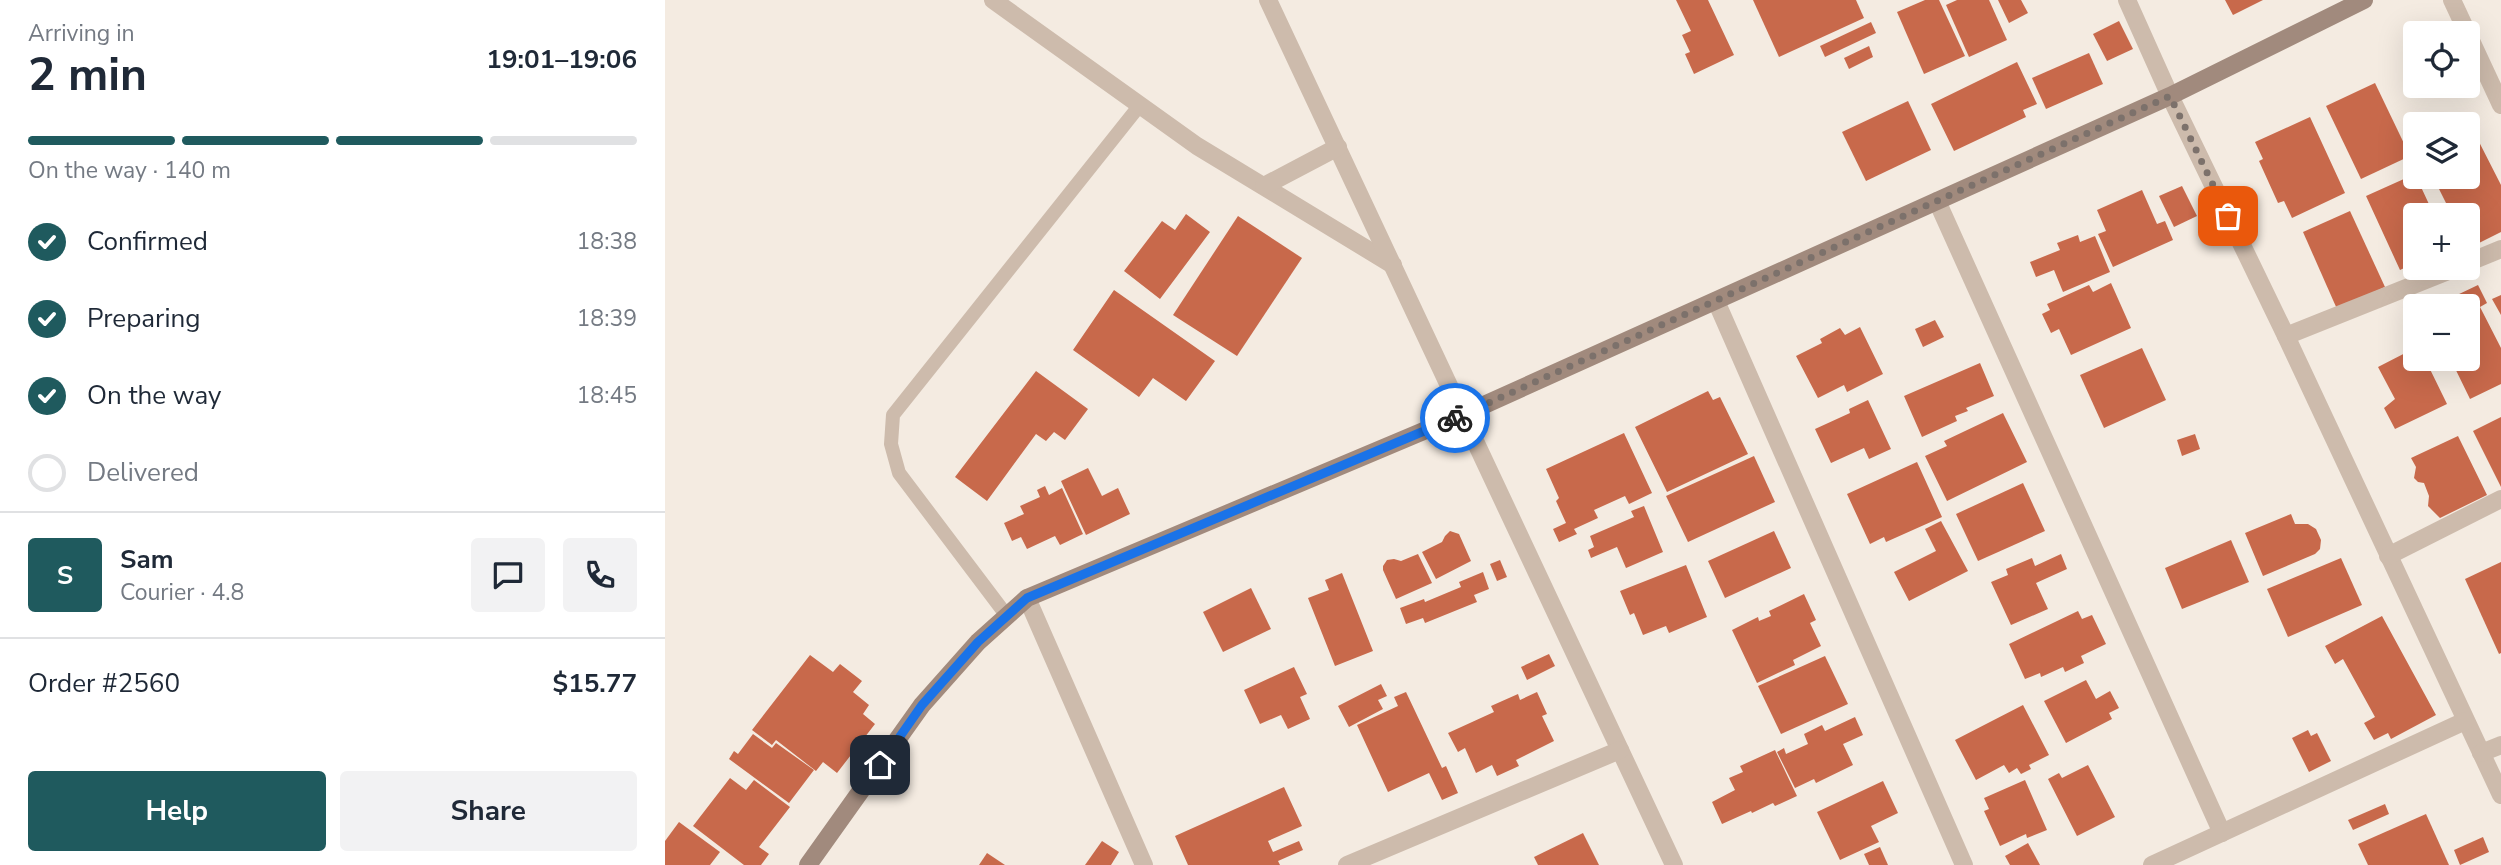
<!DOCTYPE html>
<html lang="en">
<head>
<meta charset="utf-8">
<style>
	body { margin:0; font-family:"Nunito Sans",sans-serif; background:#f2f2f3; color:#1f2937; height:100vh; display:flex; flex-direction:column; font-size:26px; white-space:nowrap }
	* { box-sizing:border-box; margin:0 }
	p { font-size:23px; color:#747a83 }
	.icon { flex:none; width:38px; height:38px; fill:none; stroke:currentColor; stroke-width:2; stroke-linecap:round; stroke-linejoin:round }
	.map { position:relative; flex:1; overflow:hidden }
	.sheet { display:flex; flex-direction:column; background:#fff; width:665px }
	.sheet>* { flex:none }
	.tools { position:absolute; left:1738px; top:21px; display:grid; gap:14px }
	.tools a { display:grid; place-items:center; width:77px; height:77px; border-radius:7px; background:#fff; box-shadow:0 7px 28px #0002; font-size:35px }
	.pin { position:absolute; display:grid; place-items:center; width:60px; height:60px; color:#fff; margin:-30px; border-radius:14px; box-shadow:0 4px 10px #0006 }
	.courier { position:absolute; display:grid; place-items:center; width:70px; height:70px; margin:-35px; border:5px solid #1a73e8; border-radius:50%; background:#fff; color:#222; box-shadow:0 2px 9px #0007 }
	.head em { font-style:normal; font-weight:700 }
	.head div { display:flex; flex-direction:column-reverse }
	.head { display:flex; align-items:center; justify-content:space-between; height:119px; padding:0 28px }
	h1 { font-size:46px; font-weight:700; line-height:52px }
	.bar { display:grid; grid-template-columns:repeat(4,1fr); gap:10px 7px; align-content:center; height:84px; padding:0 28px }
	.bar i { height:9px; border-radius:5px; background:#e0e1e3 }
	.bar .on { background:#1f5a5e }
	.bar p { grid-column:span 4 }
	.line { display:flex; align-items:center; gap:18px; padding:0 28px; border-top:2px solid #e0e1e3 }
	.line div { flex:1 }
	.round { display:grid; place-items:center; flex:none; width:74px; height:74px; border-radius:7px; background:#f2f2f3 }
	ol { padding:0 28px; list-style:none }
	li { display:flex; align-items:center; gap:21px; height:77px }
	li p { margin-inline-start:auto }
	li .icon { padding:7px; border-radius:50%; background:#1f5a5e; color:#fff; stroke-width:4 }
	li:last-child { color:#747a83 }
	li i { width:38px; height:38px; border:4px solid #e0e1e3; border-radius:50% }
	.button { display:flex; gap:14px; margin-top:auto; padding:14px 28px }
	.button a { flex:1; height:80px; border-radius:7px; background:#1f5a5e; color:#fff; font-size:28px; font-weight:700; line-height:80px; text-align:center }
	.button a+a { background:#f2f2f3; color:#1f2937 }
	main { display:flex; flex:1; min-height:0 }
	.map>svg:first-child { display:block }
	.building { fill:#c8694b }
	.lines { fill:none; stroke-linecap:round; stroke-linejoin:round }
	.lane { stroke:#cdbbac; stroke-width:14 }
	.street { stroke:#cdbbac; stroke-width:18 }
	.secondary { stroke:#a18a7d; stroke-width:18 }
	.done { stroke:#7c716b; stroke-width:7; stroke-dasharray:0 12.6 }
	.route { stroke:#1a73e8; stroke-width:9 }
</style>
</head>
<body>
<main>
<section class="sheet">
<div class="head"><div><h1>2 min</h1><p>Arriving in</p></div><em>19:01–19:06</em></div>
<div class="bar"><i class="on"></i><i class="on"></i><i class="on"></i><i></i><p>On the way · 140 m</p></div>
<ol>
<li><svg class="icon" aria-label="check" viewBox="0 0 24 24"><path d="M5 12l5 5 9-10"/></svg>Confirmed<p>18:38</p></li>
<li><svg class="icon" aria-label="check" viewBox="0 0 24 24"><path d="M5 12l5 5 9-10"/></svg>Preparing<p>18:39</p></li>
<li><svg class="icon" aria-label="check" viewBox="0 0 24 24"><path d="M5 12l5 5 9-10"/></svg>On the way<p>18:45</p></li>
<li><i></i>Delivered</li>
</ol>
<div class="line" style="height:126px"><b class="round" style="background:#1f5a5e;color:#fff">S</b><div><b>Sam</b><p>Courier · 4.8</p></div><a class="round"><svg class="icon" aria-label="chat" viewBox="0 0 24 24"><path d="M4 5h16v11H9l-5 4z"/></svg></a><a class="round"><svg class="icon" aria-label="phone" viewBox="0 0 24 24"><path d="M5 4h4l2 5-3 2q2 4 5 5l2-3 5 2v4C11 20 4 13 5 4z"/></svg></a></div>
<div class="line" style="height:91px"><div>Order #2560</div><b>$15.77</b></div>
<div class="button"><a>Help</a><a>Share</a></div>
</section>
<div class="map">
<svg width="1836" height="865" viewBox="0 0 1836 865">
	<rect width="100%" height="100%" fill="#f4ebe1"/>
	<g class="building">
		<path d="M1011,0H1043L1069,55L1029,74L1020,54L1025,52L1017,35L1026,31Z"/>
		<path d="M1088,0H1191L1199,18L1114,57Z"/>
		<path d="M1260,0H1274L1300,56L1259,74L1232,12Z"/>
		<path d="M1292,0H1324L1342,40L1304,57L1281,5Z"/>
		<path d="M1333,0H1356L1363,13L1344,23Z"/>
		<path d="M1560,0H1598L1568,15Z"/>
		<path d="M1454,21L1468,49L1442,61L1428,34Z"/>
		<path d="M1206,22L1211,33L1160,57L1155,46Z"/>
		<path d="M1204,46L1208,57L1184,69L1179,58Z"/>
		<path d="M1424,53L1438,84L1381,109L1367,78Z"/>
		<path d="M1352,62L1372,104L1358,110L1361,117L1289,151L1266,104Z"/>
		<path d="M1710,83L1745,156L1696,179L1661,106Z"/>
		<path d="M1243,101L1266,150L1201,181L1177,132Z"/>
		<path d="M1645,117L1680,193L1627,218L1619,201L1613,203L1594,161L1598,159L1590,142Z"/>
		<path d="M1810,134L1836,185V232L1804,248L1802,215H1787L1768,177H1802V138Z"/>
		<path d="M1750,174L1769,215H1750V263L1735,270L1701,196Z"/>
		<path d="M1517,186L1532,216L1509,227L1494,196Z"/>
		<path d="M1477,190L1492,224L1500,221L1508,240L1448,267L1433,234L1441,231L1432,210Z"/>
		<path d="M1685,211L1720,287L1672,309L1638,232Z"/>
		<path d="M521,214L545,232L495,299L459,271L497,221L510,230Z"/>
		<path d="M573,216L637,258L572,356L508,315Z"/>
		<path d="M1413,235L1415,242L1430,236L1445,272L1398,292L1389,270L1371,277L1365,262L1395,250L1392,243Z"/>
		<path d="M1446,283L1466,328L1406,355L1394,329L1386,333L1377,314L1385,310L1382,304L1424,285L1428,292Z"/>
		<path d="M1813,285L1822,303L1815,307L1836,348V384L1805,399L1786,360L1781,362L1780,359H1802V306H1769Z"/>
		<path d="M449,290L550,361L521,401L488,378L474,397L408,350Z"/>
		<path d="M1836,295V315L1827,299Z"/>
		<path d="M1270,320L1279,337L1258,347L1250,329Z"/>
		<path d="M1195,327L1218,374L1182,392L1179,385L1153,398L1131,356L1157,343L1155,339L1175,328L1180,335Z"/>
		<path d="M1477,348L1501,400L1439,428L1415,375Z"/>
		<path d="M1750,348V359H1760L1782,404L1730,429L1719,408L1730,399L1713,367Z"/>
		<path d="M1315,363L1329,396L1301,408L1303,411L1290,416L1292,421L1257,437L1239,396Z"/>
		<path d="M371,371L423,409L400,440L389,432L381,441L371,434L322,501L290,477Z"/>
		<path d="M1043,391L1048,400L1055,397L1083,454L1002,492L970,427Z"/>
		<path d="M1203,400L1226,449L1204,459L1199,448L1166,463L1150,429L1185,413L1184,409Z"/>
		<path d="M1338,413L1362,462L1282,501L1260,456L1282,446L1279,441Z"/>
		<path d="M1836,417V487L1808,431Z"/>
		<path d="M959,433L987,493L964,504L960,496L929,510L933,518L909,529L912,534L894,542L888,529L901,523L891,501L894,498L881,469Z"/>
		<path d="M1530,434L1535,449L1517,456L1512,440Z"/>
		<path d="M1793,436L1822,495L1775,518L1763,506L1764,496L1759,483L1753,482L1749,478L1751,467L1746,458Z"/>
		<path d="M1089,456L1110,502L1023,542L1001,496Z"/>
		<path d="M1252,462L1277,517L1221,542L1219,537L1205,544L1182,494Z"/>
		<path d="M423,468L437,496L453,488L465,514L421,535L396,481Z"/>
		<path d="M1358,483L1380,531L1313,561L1291,514Z"/>
		<path d="M380,486L384,495L397,488L418,534L395,545L390,536L362,549L356,537L347,541L339,523L359,514L355,506L375,497L372,490Z"/>
		<path d="M979,506L998,552L961,568L952,547L926,558L923,550L929,547L925,536L969,517L966,511Z"/>
		<path d="M1626,514L1630,524H1643L1651,529L1656,540L1655,549L1650,554L1598,576L1580,533Z"/>
		<path d="M1276,521L1303,571L1244,601L1229,572L1271,551L1260,529Z"/>
		<path d="M785,531L794,534L806,561L771,579L757,552L777,542L780,536Z"/>
		<path d="M1109,531L1126,568L1060,598L1043,561Z"/>
		<path d="M1566,540L1584,582L1517,609L1500,568Z"/>
		<path d="M753,554L767,583L731,599L718,570V566L722,560L729,559L736,561Z"/>
		<path d="M1396,554L1402,569L1371,583L1383,609L1346,625L1326,582L1343,575L1341,569L1367,558L1370,566Z"/>
		<path d="M1676,558L1697,605L1623,637L1602,589Z"/>
		<path d="M835,560L842,577L832,581L825,564Z"/>
		<path d="M1836,562V653L1834,654L1800,579Z"/>
		<path d="M1021,565L1042,617L1004,633L1001,626L978,635L969,613L965,615L955,591Z"/>
		<path d="M818,572L824,589L809,595L812,602L760,623L758,618L741,624L735,608L759,599L760,602L796,587L794,582Z"/>
		<path d="M677,573L708,651L670,666L643,598L664,590L660,580Z"/>
		<path d="M586,588L606,629L558,652L538,612Z"/>
		<path d="M1139,594L1151,620L1145,623L1156,646L1128,660L1130,665L1092,683L1067,630L1093,617L1094,621L1106,616L1104,611Z"/>
		<path d="M1413,611L1417,619L1427,615L1441,644L1416,656L1419,663L1400,672L1398,667L1376,677L1375,673L1360,679L1344,644Z"/>
		<path d="M1717,616L1771,715L1726,739L1723,733L1709,740L1699,723L1710,717L1678,659L1670,664L1660,646Z"/>
		<path d="M884,654L890,666L862,680L856,667Z"/>
		<path d="M145,655L168,672L175,664L197,681L188,692L204,705L198,714L210,724L172,773L158,762L151,771L111,740L107,745L87,730Z"/>
		<path d="M1160,656L1183,704L1116,734L1093,686Z"/>
		<path d="M629,667L642,694L635,697L645,719L623,729L616,715L595,724L579,690Z"/>
		<path d="M1421,680L1431,699L1445,691L1454,708L1444,713L1447,719L1401,743L1379,701Z"/>
		<path d="M716,684L722,696L713,700L718,709L684,727L673,706Z"/>
		<path d="M741,692L777,768L781,766L793,793L777,800L764,773L723,792L692,725L733,706L729,697Z"/>
		<path d="M872,692L882,714L877,716L889,741L851,760L854,766L832,776L827,765L811,773L800,748L793,752L783,733L829,712L826,706L853,694L855,700Z"/>
		<path d="M1358,705L1384,755L1364,765L1366,769L1356,774L1352,768L1344,773L1339,765L1311,780L1290,740Z"/>
		<path d="M1190,717L1198,735L1178,744L1188,765L1151,783L1149,779L1130,788L1112,752L1119,748L1121,754L1143,744L1139,734L1157,725L1160,731Z"/>
		<path d="M1643,730L1646,736L1652,733L1666,761L1644,772L1627,738Z"/>
		<path d="M88,734L107,748L111,743L149,770L124,803L64,759L69,751L73,754Z"/>
		<path d="M1110,750L1132,796L1110,806L1108,803L1087,813L1086,811L1057,824L1047,802L1070,790L1064,778L1078,772L1075,766Z"/>
		<path d="M1423,765L1450,817L1412,836L1383,779L1394,773L1397,778Z"/>
		<path d="M65,778L81,790L89,780L125,807L94,847L104,854L96,865H79L28,826Z"/>
		<path d="M1360,780L1382,830L1362,838L1361,834L1335,846L1319,811L1324,809L1319,798Z"/>
		<path d="M1218,781L1233,813L1206,826L1214,842L1175,860L1152,812Z"/>
		<path d="M619,787L637,826L603,841L608,852L634,841L638,850L613,861L615,865H523L510,836Z"/>
		<path d="M1720,804L1724,814L1688,830L1683,820Z"/>
		<path d="M1761,814L1784,865H1703L1693,844Z"/>
		<path d="M14,822L55,852L45,865H0V841Z"/>
		<path d="M918,833L934,865H873L869,857Z"/>
		<path d="M1818,837L1824,852L1795,865L1789,850Z"/>
		<path d="M437,841L454,852L446,865H420Z"/>
		<path d="M1363,843L1375,865H1345L1340,856Z"/>
		<path d="M1215,847L1223,865H1204L1199,854Z"/>
		<path d="M322,853L340,865H314Z"/>
	</g>
	<g class="lines">
		<path class="lane" d="M342,616L234,473L226,444L228,415L475,105"/>
		<g class="street">
			<path d="M328,0L532,146L728,265"/>
			<path d="M603,0L1009,865"/>
			<path d="M1462,0L1505,96L1621,336L1836,795"/>
			<path d="M1787,0L1836,105"/>
			<path d="M599,186L673,147"/>
			<path d="M1272,201L1557,833"/>
			<path d="M1802,263L1836,249"/>
			<path d="M1051,301L1299,865"/>
			<path d="M1621,336L1791,268"/>
			<path d="M1723,556L1836,499"/>
			<path d="M362,598L479,865"/>
			<path d="M1816,753L1836,745"/>
			<path d="M682,865L955,750"/>
			<path d="M1487,865L1800,721"/>
		</g>
		<path class="secondary" d="M143,865L257,705L313,642L362,598L799,414L1505,96L1699,0"/>
	</g>
	<g class="lines">
		<path class="done" d="M790,418L1505,96L1563,216"/>
		<path class="route" d="M215,765L257,705L313,642L362,598L790,418"/>
	</g>
</svg>
<div class="tools">
<a><svg class="icon" aria-label="locate" viewBox="0 0 24 24"><circle cx="12" cy="12" r="6"/><path d="M12 2v4M12 18v4M2 12h4M18 12h4"/></svg></a>
<a><svg class="icon" aria-label="layers" viewBox="0 0 24 24"><path d="M12 4l9 5-9 5-9-5zM3 14l9 5 9-5"/></svg></a>
<a>+</a>
<a>−</a>
</div>
<div class="pin" style="left:1563px;top:216px;background:#ea580c"><svg class="icon" aria-label="bag" viewBox="0 0 24 24"><path d="M5 8h14l-1 12H6zM9 8a3 3 0 0 1 6 0"/></svg></div>
<div class="pin" style="left:215px;top:765px;background:#1f2937"><svg class="icon" aria-label="home" viewBox="0 0 24 24"><path d="M3 11l9-7 9 7M6 9v11h12V9"/></svg></div>
<div class="courier" style="left:790px;top:418px"><svg class="icon" aria-label="bike" viewBox="0 0 24 24"><circle cx="6" cy="16" r="4"/><circle cx="18" cy="16" r="4"/><path d="M6 16l4-8h5l3 8M10 8l3 8H6M13 5h3"/></svg></div>
</div>
</main>
</body>
</html>
